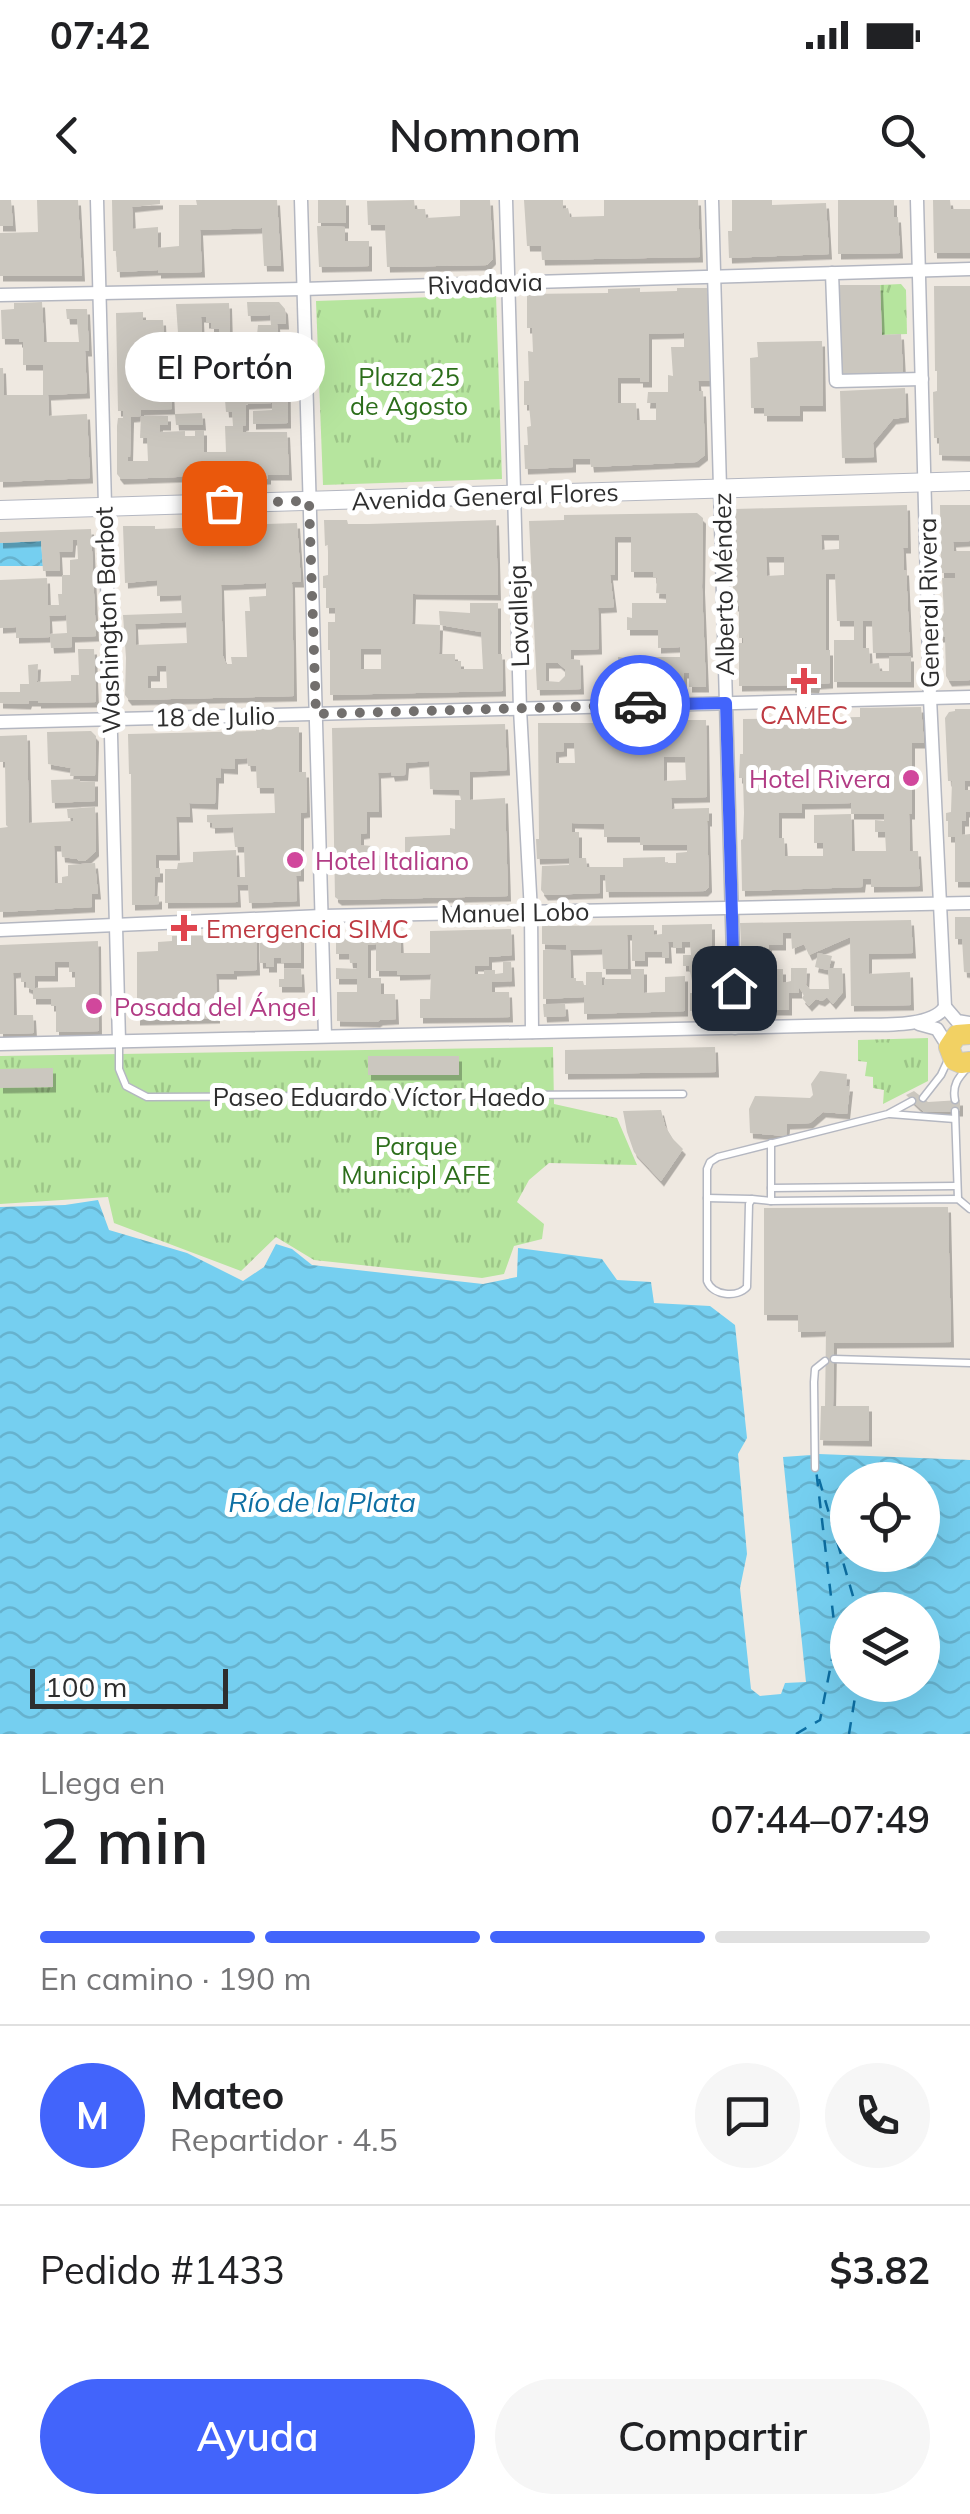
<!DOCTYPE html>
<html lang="es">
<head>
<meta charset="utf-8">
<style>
	body { margin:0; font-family:Mulish,sans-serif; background:#f6f6f6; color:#202124; height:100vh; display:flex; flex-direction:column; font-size:38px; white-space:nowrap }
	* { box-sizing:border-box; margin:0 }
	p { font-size:32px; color:#757577 }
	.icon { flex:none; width:55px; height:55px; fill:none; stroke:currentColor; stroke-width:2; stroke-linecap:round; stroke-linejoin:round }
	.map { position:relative; height:1534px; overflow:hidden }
	.side { display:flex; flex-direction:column; background:#fff; flex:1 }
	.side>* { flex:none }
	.tools { position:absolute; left:830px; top:1262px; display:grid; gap:20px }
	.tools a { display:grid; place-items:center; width:110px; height:110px; border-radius:50%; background:#fff; box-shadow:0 10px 40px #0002; font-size:50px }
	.scale { position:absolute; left:30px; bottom:25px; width:198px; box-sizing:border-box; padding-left:10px; border:5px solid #2e2e2e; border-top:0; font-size:28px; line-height:35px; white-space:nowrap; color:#2e2e2e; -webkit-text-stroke:8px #fff; paint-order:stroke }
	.pin { position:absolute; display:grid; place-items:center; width:85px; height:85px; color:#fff; margin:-42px; border-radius:20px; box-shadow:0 5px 15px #0006 }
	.courier { position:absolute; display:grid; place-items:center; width:100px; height:100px; margin:-50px; border:8px solid #4264fb; border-radius:50%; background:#fff; color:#222; box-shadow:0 2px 12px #0007 }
	.bubble { position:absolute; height:70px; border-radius:35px; background:#fff; box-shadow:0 10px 40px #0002; font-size:32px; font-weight:600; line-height:70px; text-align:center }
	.overview em { font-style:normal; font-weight:600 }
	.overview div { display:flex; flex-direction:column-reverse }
	.overview { display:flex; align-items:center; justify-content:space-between; height:170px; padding:0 40px }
	h1 { font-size:65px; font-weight:600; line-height:75px }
	.bar { display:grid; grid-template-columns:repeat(4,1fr); gap:15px 10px; align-content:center; height:120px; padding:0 40px }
	.bar i { height:12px; border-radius:8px; background:#e0e0e0 }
	.bar .current { background:#4264fb }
	.bar p { grid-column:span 4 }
	.line { display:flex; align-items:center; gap:25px; padding:0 40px; border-top:2px solid #e0e0e0 }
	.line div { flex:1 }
	.round { display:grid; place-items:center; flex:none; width:105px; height:105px; border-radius:52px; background:#f6f6f6 }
	.action { display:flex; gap:20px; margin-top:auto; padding:20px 40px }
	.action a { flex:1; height:115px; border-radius:60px; background:#4264fb; color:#fff; font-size:40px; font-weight:600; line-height:115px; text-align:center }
	.action a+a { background:#f6f6f6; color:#202124 }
	.status { display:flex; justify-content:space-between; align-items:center; height:70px; padding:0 50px; background:#fff; direction:ltr }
	.status svg { height:28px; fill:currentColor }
	header { display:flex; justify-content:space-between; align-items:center; height:130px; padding:0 40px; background:#fff; font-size:45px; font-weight:600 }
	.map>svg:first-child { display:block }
	.park { fill:url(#park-tufts) }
	.water { fill:url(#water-waves); fill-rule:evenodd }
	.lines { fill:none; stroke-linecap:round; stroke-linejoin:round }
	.ferry { stroke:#0d6fa3; stroke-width:2.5; stroke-dasharray:12 10; stroke-linecap:butt }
	.building { fill:#cbc7bf; fill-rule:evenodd; filter:url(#shadow) }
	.lane-casing { stroke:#b4b7c1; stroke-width:9 }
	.street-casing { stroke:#b4b7c1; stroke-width:15 }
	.secondary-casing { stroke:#b4b7c1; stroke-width:20 }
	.primary-casing { stroke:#c9c9c9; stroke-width:22 }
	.lane { stroke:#fff; stroke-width:6 }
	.street { stroke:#fff; stroke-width:12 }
	.secondary { stroke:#fff; stroke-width:18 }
	.primary { stroke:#f2d163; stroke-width:20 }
	.done { stroke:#726f6d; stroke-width:10; stroke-dasharray:0 18 }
	.route { stroke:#4264fb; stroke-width:12 }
	.health-dot { fill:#e0444e; stroke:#fff; stroke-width:4 }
	.hotel-dot { fill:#d1479c; stroke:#fff; stroke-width:4 }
	.labels { text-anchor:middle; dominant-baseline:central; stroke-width:10; stroke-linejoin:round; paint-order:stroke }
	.street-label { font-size:25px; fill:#2e2e2e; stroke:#fff }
	.park-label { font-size:25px; fill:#2c6e1b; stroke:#fff }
	.health-label { font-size:25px; fill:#be3a42; stroke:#fff }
	.hotel-label { font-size:25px; fill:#b23c85; stroke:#fff; text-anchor:start }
	.water-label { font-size:28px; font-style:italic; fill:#0d6fa3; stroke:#fff }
</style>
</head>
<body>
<div class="status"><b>07:42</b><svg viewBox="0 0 49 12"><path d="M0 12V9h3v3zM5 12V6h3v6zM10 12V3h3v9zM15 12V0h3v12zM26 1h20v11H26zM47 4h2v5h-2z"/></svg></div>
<header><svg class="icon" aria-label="back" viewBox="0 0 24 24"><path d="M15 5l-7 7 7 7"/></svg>Nomnom<svg class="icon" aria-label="search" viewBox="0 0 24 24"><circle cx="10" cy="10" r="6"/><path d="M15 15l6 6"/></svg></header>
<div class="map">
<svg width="970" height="1534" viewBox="0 0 970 1534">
	<defs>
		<pattern id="park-tufts" width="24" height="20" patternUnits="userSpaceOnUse" patternTransform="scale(2.5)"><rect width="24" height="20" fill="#b6e59e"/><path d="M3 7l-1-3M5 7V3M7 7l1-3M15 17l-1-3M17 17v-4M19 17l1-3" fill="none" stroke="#9dc588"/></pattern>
		<pattern id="water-waves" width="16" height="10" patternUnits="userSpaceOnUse" patternTransform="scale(2.5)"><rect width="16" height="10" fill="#75cff0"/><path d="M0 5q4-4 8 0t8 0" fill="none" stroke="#66b2ce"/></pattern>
		<filter id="shadow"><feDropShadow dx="3" dy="5.5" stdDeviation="0" flood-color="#0004"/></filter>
	</defs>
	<rect width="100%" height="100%" fill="#efe9e1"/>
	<g class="park">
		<path d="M901,84L906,90L907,134L882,135L880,85Z"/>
		<path d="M496,95L502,279L323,285L316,101Z"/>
		<path d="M928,838V881L883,904L884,890L873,888V877L865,876L867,862L858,861V840Z"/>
		<path d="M553,847L554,904L617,918L637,965L549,963L529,980L517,1002L544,1024L542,1039L514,1046L504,1074L482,1078L314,1060L276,1037L241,1071L114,1023L108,997L0,1004V856Z"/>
	</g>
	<g class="water">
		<path d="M41,341L43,366H0V343Z"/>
		<path d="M98,1000L109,1030L187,1053L243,1081L264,1067L276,1044L292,1049L312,1065L483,1084L517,1077L518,1048L602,1059L617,1080L651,1082L654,1103L710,1106L735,1125L747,1238L738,1254L747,1354L740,1388L751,1489L760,1496L781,1494L785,1483L806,1482L783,1257L811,1255L812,1267L818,1268L819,1254L970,1260V1534H0V1007L65,1005ZM848,1280H922V1355H848ZM848,1410H922V1485H848Z"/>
	</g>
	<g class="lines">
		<g class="ferry">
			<path d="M819,1279L857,1410"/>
			<path d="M796,1534L820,1520L836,1439L816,1269"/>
			<path d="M849,1534L857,1485"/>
		</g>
	</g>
	<g class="building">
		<path d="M0,0H11L13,26H0Z"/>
		<path d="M37,0H78L82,76H0V33L38,32Z"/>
		<path d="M112,0H160V4L132,7L133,29L158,27V48L179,46V5H197L196,0H277L281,66H264L262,28L200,30L202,72L158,73V70L117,72L116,51H113Z"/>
		<rect x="318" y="0" width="28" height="23"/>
		<path d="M414,0L415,9H425L426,18L460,16V0H490L493,59L487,65L387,67L385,25H368L367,1Z"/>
		<path d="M524,0H563V9L568,8L570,17L604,16V0H698L700,57L542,60L541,46H527Z"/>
		<path d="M732,0H772V5L826,3L829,54L729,58L728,31H732Z"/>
		<path d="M838,0H894V17H898L900,53L838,54Z"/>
		<path d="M933,0H950L951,9H970V53H934Z"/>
		<path d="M317,26L345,27V41H369V66L319,67Z"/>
		<path d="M839,85H880L882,135L901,134L903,173L841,174Z"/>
		<path d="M934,86H970V256L939,255V238H934L933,192L937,191V171H935Z"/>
		<path d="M640,88V92L677,91V88H707L711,181H698L699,191H703L705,255L696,262L591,267L590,259H573V267L525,269L524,245H528L527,227L531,226L529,205H524V181H529L528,151L533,152L532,128H527V94L608,93V89ZM684,133V147H671L673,176L668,175V192H648L647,203H656V220H637L636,203H618V178H640V182H649V134Z"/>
		<path d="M42,102L44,142H79L77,119H67L66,109H87L89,151H85L87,193L48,195L49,216L87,214L90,278L0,282V168H3L4,195H43V165H23V142H19V139H2L1,110L14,109V103Z"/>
		<path d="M247,102H279L285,109L286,124H277L278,133H287L288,223L253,224V211L272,210V203L246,204V225L243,226V232H287L289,275H268V279L245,280V278L204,279L205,276L121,279L117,274V226L118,218H123V211H118L116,113L143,112V120H163L164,140H174L175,148H156V142L144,141L145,164L202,163V185L171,186L172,209L141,210V216L131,217L130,257H128V261H148L147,238H140L141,216H168V225H160V232L185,231V236H195V230H204V252H226L225,226H233L232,212H226L225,200L245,199V190L218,191L217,181L228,180V166H246L245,157H249L248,148H243L241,135H257L258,125H271L270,115L248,116Z"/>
		<path d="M229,103L230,139L220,138L221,168H205L204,133H220L219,129H211V123H206V117H201L202,141H195L194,133H178L176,104Z"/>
		<path d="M822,141L823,206H800V216H764V208H751L750,158L758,157L757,142Z"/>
		<path d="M905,188L906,217L893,219L873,243L874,257L842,258L840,191Z"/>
		<path d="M202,213L203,225H176L175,214Z"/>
		<path d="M907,305L908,348H903L904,370H906L910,452L873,453L872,421H863V448H869L870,464L879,463L880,471H889V456H911V482H834V440H854V421H837L835,374H826V450H830V483L817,484L816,488L792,487V485L739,486V443H743V438H739V406H735L733,388V309ZM821,335H839V349L822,350ZM766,357H784V375L767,376Z"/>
		<path d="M940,305H970V341L953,342L954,351H970V480L949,481L946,476L945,437H940L939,418L944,413L942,378H955V373H941Z"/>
		<path d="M697,313L703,318L702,387L706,487H689V473H684V487L619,488L618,457L627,458L628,465L652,464V457H680V447L658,448V430H627V417L632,418V403H666V394L656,393L657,378H653V372H631V337H615V375H610L614,407L598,408L599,449L571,450V459L580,460L581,489L537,490L529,321L564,320V315ZM546,463H558L565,469V476L559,482L546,481Z"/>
		<path d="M324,320H347L348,324H368L496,320L498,395L413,394L412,424L440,425L439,454H455V461H461V469H483L481,432L440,425L439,411L470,413V403H498V454H502L503,491L330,495V450H328V422H335V408H326V388H323V376L328,375V345L325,346ZM361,449H381V469H361Z"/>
		<path d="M266,322V324L297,323L301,382H292L294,496L129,500L125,495L126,458L123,415L182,413L181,395L157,396V380L125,383L123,326H155V329L231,326V323ZM266,383V396L249,397L250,411H245L247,457H231L232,464H226L223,456L221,385ZM186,422L187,443L136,445L135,424ZM157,466H166L167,488H148V476H157Z"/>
		<path d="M91,329L96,436L72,437V447L51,448L50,437L16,438V427L0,428V380L47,378L48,405H59L58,394H62V375H70V360L78,359L77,340H73L72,352H59L60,371H43L41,341L0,343V332ZM66,415L67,433L50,434L49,416Z"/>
		<path d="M78,449H94L96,502L38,503V501H29L28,504L0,503V492H20V484H29L28,465L38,464L37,482L71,481V475H79Z"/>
		<path d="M921,507L924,543H912V614H909L910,651H918L920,686L871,687V679H863L862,687L742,691L741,640L743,639L744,613L743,578H739L740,554H743V519L860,517V508ZM851,603V614L814,615V643H823V656H785L784,638H779V613H802V604ZM851,614H884V621L875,620V632H885L886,651H852Z"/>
		<path d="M955,509H970V581H965V590H970V612H966V621H962V635L970,634V682H955V637H948V621H946V613L951,612L952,581H948L945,518L949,512L955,511Z"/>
		<path d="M640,520H706L707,597L671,598L672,609L709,608V621H707L709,687L705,691L606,692L605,675H600V693L545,695L541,690L542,666L569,665V658L537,659L536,639H539L538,523H615ZM564,543H574L575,563H556V552L564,551ZM664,557H685L686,580L664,581ZM572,623L604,624V637H640V645H687V652L676,653V663H665V657L623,658V667H587L586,658H579V632H572Z"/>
		<path d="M505,524L507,570L470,572V600L505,598L508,696L339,700L335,697L332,528ZM429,561L430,589L459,590L461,600H455V629L450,628V635L405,637V654L372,656V646L361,645V634L367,633V612H379L378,573L391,572L392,576L405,575L406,563Z"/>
		<path d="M256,527H299V572H306L307,612L301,613V676H296L297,701L249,703L248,685H237L238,702L165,703V669H177L178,663L193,662V652L236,650L237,677H245L244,647H235L233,627L212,628V623L207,622V615L275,613L274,588H257L256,566H248L247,558L235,559V569L221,568V578H216L215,604L189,603L190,617H176L177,655H156V668H160V677H155L154,697L159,696V704L132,705L131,574H129L128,534L256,531Z"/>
		<path d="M91,531L96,536L95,576H70L71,568L48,564L47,532Z"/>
		<path d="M27,535L29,623L73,621V618H68L67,609L95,607L96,651L85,661H79L77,659L62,657L61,646H54L55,683H62V677L68,676V665L95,663L98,694H92V707L0,712V628L8,627L6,625L5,562H0V536Z"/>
		<path d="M80,579V582L95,581V601L52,603L51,580Z"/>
		<path d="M955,717H970V773L964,772L962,739H955Z"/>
		<path d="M911,720L913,753L869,754V774L910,772L911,805L851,806L850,737L809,755L804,744L792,749L791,733H783V745H769V756L758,759H770V769H783V783L791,781V768H807L806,785L810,789H829L828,770L815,767L818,753L832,756L829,768H842L843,792L833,804L827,797L822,801L816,799L809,806L802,798L804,795L799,787V793H789V810H774V783H768V786L742,787V777L749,776L750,763L742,766L740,723Z"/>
		<path d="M712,724V754H707L708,766H716V775H718L719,810L690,811V793H699V786H693L689,766H683V755H691L690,742H682V748H673V742H668L669,758H662V752H645V761H632V735H627L628,769H603L602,749L570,750L571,778H576V781H583L584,785H586V772H602V785H604V779H631V769H644V793L665,792V777L685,776V811L584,814V797L543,799V750H566V745L542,744V726L654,725V735L662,734V725Z"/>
		<path d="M511,729L512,755L489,757V766H475V774H484V770H495V774L503,773V762H511L512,781L492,782V792H509L510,817L420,818V799H430L431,774L397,775V771H376V744L368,745V778H381V794H395L396,819L380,820L377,822L337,821V792H357V779H336V768L357,769V763H350L349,754H336V734L400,733L401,753H430V731Z"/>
		<path d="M301,733V763H281V758H274V767H266V763H260L259,735Z"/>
		<path d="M256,735L257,770L234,771V774H216L217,818L137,820V752L158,751V742L172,741V736Z"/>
		<path d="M98,741L99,831L56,832V806H51V799H33V790L26,787V782H21V772L13,773L14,815H33L34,833L0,834V745ZM55,762H69V772H75V787L35,788V776H55Z"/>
		<path d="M284,769H301L302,787H279V779H284Z"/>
		<path d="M770,790V810L742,811V791Z"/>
		<path d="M543,804H565L566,816L544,817Z"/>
		<path d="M715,847L716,872L565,874V850Z"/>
		<rect x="368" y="856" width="91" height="19"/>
		<path d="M53,868V887L0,888V869Z"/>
		<path d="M820,871L847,874L846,886H850L847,914L823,912L810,923L787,924L786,936L750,933L749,909L755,896L810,898L813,895L811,884Z"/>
		<path d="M914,891L928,902L960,900V911L924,912L906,895Z"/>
		<path d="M661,910L665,926L673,939L683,949L661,981L634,952L627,932L623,911Z"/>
		<path d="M948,1007L951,1142L834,1143L833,1206H869V1241L820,1240L821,1206H825L826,1131L798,1132V1115H764V1008Z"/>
	</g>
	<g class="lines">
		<defs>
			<g id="lane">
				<path d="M119,842V869L126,886L147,897L683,894"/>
				<path d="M923,898L941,875L948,860"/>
				<path d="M955,900C952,885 958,878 968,867"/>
				<path d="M955,911L958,999"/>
				<path d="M890,914L955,919"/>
				<path d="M771,943V1001L958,999L970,1009"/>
				<path d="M771,988L956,986"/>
				<path d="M707,998L751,999"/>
				<path d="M771,1001L752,999L749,1004L747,1087C737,1098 713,1096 707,1081V969L710,962L718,957L888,914L912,901"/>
				<path d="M834,1159L970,1163"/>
				<path d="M815,1268L814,1182L815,1169L825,1161"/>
			</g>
			<g id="street">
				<path d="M97,0L119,841"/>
				<path d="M301,0L325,836"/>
				<path d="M506,0L520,509L531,712L532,832"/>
				<path d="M712,0L735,828"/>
				<path d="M917,0L930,498L945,807"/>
				<path d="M832,73L836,181L922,179"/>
				<path d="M0,95L302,89L970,69"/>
				<path d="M0,522L970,497"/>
				<path d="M0,730L322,716L970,703"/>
				<path d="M945,807L957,821L970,823"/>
				<path d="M919,824L937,829L949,848"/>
				<path d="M0,844L849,825C874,824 931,829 945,807"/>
			</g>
			<path id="secondary" d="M0,310L970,281"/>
			<path id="primary" d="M970,834L957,835L949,847L954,860L961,863L970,862"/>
		</defs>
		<use href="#lane" class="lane-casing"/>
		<use href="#street" class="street-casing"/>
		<use href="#secondary" class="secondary-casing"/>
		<use href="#primary" class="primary-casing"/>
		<use href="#lane" class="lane"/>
		<use href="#street" class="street"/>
		<use href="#secondary" class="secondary"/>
		<use href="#primary" class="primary"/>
	</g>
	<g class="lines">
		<path class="done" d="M224,303L309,301L316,514L640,505"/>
		<path class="route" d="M640,505L726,503L734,788"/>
	</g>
	<g class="health-dot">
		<path d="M799 466h10v10h10v10h-10v10h-10v-10h-10v-10h10z"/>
		<path d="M179 713h10v10h10v10h-10v10h-10v-10h-10v-10h10z"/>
	</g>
	<g class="hotel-dot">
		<circle cx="911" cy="578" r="10"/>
		<circle cx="295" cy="660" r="10"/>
		<circle cx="94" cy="806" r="10"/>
	</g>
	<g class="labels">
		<g class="street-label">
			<text transform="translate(485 83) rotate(-2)">Rivadavia</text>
			<text transform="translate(485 296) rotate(-2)">Avenida General Flores</text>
			<text transform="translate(723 384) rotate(-91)">Alberto Méndez</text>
			<text transform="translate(928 403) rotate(-91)">General Rivera</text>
			<text transform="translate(518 416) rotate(-92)">Lavalleja</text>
			<text transform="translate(107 420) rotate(-92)">Washington Barbot</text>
			<text transform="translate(215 516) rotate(-1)">18 de Julio</text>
			<text transform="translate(515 712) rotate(-1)">Manuel Lobo</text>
			<text x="379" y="896">Paseo Eduardo Víctor Haedo</text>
		</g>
		<g class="park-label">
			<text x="409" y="176">Plaza 25<tspan x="409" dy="29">de Agosto</tspan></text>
			<text x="416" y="945">Parque<tspan x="416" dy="29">Municipl AFE</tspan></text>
		</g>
		<g class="health-label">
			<text x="804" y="514">CAMEC</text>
			<text x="206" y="728" text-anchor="start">Emergencia SIMC</text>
		</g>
		<g class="hotel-label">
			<text x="891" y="578" text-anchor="end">Hotel Rivera</text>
			<text x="315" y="660">Hotel Italiano</text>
			<text x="114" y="806">Posada del Ángel</text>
		</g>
		<g class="water-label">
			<text x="322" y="1301">Río de la Plata</text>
		</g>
	</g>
</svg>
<div class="tools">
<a><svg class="icon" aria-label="locate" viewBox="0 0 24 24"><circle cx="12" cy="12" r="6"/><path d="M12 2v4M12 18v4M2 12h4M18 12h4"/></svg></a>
<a><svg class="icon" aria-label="layers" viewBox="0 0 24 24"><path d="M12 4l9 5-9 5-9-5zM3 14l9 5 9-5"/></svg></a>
</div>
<div class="scale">100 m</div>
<div class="pin" style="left:224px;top:303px;background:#ea580c"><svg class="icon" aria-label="bag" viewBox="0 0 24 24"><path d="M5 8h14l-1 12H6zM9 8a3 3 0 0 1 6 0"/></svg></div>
<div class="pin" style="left:734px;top:788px;background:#1f2937"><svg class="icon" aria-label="home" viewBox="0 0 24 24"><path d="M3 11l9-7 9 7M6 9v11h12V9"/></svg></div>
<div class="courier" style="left:640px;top:505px"><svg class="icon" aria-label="car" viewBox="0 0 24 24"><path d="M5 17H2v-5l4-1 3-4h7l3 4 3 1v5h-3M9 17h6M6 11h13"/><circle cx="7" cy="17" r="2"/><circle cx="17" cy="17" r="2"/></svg></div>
<div class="bubble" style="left:125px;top:132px;width:200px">El Portón</div>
</div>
<section class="side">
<div class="overview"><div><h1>2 min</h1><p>Llega en</p></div><em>07:44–07:49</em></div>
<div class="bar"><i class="current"></i><i class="current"></i><i class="current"></i><i></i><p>En camino · 190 m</p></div>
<div class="line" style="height:180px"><b class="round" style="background:#4264fb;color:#fff">M</b><div><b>Mateo</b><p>Repartidor · 4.5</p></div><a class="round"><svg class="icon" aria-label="chat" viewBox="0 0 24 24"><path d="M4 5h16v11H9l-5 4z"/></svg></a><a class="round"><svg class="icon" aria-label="phone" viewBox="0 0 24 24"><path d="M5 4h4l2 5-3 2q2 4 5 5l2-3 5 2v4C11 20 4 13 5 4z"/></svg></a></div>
<div class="line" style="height:130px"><div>Pedido #1433</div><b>$3.82</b></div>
<div class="action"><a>Ayuda</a><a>Compartir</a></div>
</section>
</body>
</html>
